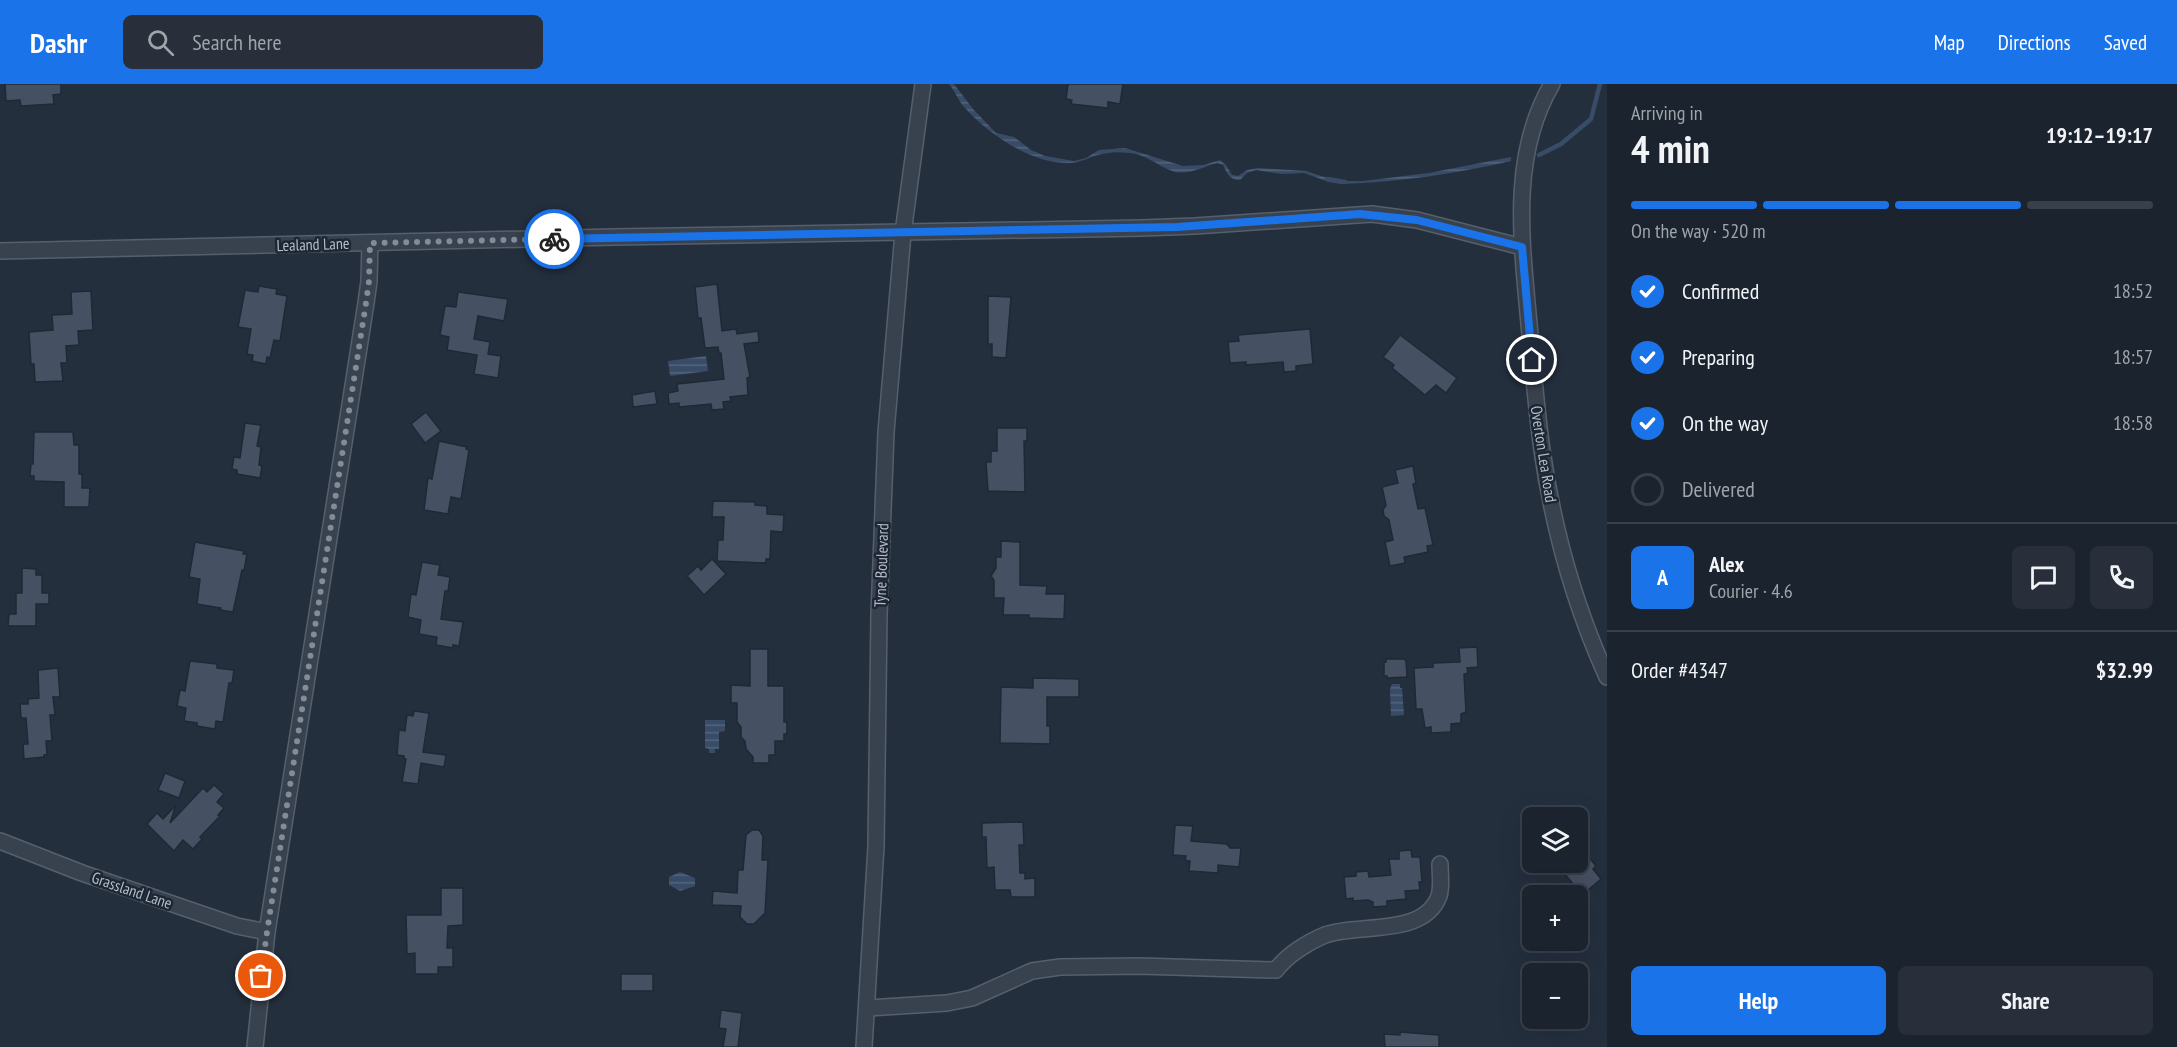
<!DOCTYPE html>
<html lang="en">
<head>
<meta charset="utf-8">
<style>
	body { margin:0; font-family:"PT Sans Narrow",sans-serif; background:#282f3a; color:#f1f3f6; height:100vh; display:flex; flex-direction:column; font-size:22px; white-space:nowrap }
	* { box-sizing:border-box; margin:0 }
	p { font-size:20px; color:#a0a4aa }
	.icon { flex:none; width:33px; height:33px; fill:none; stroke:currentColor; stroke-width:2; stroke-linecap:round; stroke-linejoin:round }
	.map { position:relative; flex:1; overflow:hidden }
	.sheet { display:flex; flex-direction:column; background:#1b232e; width:570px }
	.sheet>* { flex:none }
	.controls { position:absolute; left:1522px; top:723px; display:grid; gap:12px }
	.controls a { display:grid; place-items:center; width:66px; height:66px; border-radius:9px; background:#1b232e; box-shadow:0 6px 24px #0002,0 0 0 2px #39404a; font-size:30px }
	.pin { position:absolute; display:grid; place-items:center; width:51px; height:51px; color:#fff; margin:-26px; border:3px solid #fff; border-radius:50%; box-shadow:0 2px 6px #0007 }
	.courier { position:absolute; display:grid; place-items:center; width:60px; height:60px; margin:-30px; border:4px solid #1a73e8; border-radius:50%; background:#fff; color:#222; box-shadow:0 2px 8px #0007 }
	.overview em { font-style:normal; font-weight:600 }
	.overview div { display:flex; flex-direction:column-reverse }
	.overview { display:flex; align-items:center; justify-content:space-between; height:102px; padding:0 24px }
	h1 { font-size:39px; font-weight:600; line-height:45px }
	.bar { display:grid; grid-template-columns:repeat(4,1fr); gap:9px 6px; align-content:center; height:72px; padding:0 24px }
	.bar i { height:8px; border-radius:4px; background:#39404a }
	.bar .current { background:#1a73e8 }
	.bar p { grid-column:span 4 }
	.line { display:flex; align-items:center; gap:15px; padding:0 24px; border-top:2px solid #39404a }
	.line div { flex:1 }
	.round { display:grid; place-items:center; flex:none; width:63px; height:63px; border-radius:9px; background:#282f3a }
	ol { padding:0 24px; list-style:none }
	li { display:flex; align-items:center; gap:18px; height:66px }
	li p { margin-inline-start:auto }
	li .icon { padding:6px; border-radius:50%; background:#1a73e8; color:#fff; stroke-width:4 }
	li:last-child { color:#a0a4aa }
	li i { width:33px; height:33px; border:3px solid #39404a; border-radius:50% }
	.button { display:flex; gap:12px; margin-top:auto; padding:12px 24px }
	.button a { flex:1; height:69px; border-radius:9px; background:#1a73e8; color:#fff; font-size:24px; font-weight:600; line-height:69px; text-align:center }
	.button a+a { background:#282f3a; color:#f1f3f6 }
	header { display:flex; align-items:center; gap:36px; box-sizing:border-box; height:84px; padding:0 30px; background:#1a73e8; color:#fff }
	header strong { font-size:28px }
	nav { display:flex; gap:33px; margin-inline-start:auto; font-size:21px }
	.search { width:420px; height:54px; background:#282f3a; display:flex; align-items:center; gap:15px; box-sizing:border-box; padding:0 21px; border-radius:9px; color:#a0a4aa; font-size:22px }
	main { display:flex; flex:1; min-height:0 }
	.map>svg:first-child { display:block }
	.water { fill:url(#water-rules) }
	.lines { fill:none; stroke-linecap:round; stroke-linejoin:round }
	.stream { stroke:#394c67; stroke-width:4.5 }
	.building { fill:#455162; stroke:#1f2835; stroke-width:1.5 }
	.minor-casing { stroke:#565f6c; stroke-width:18 }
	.minor { stroke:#38414e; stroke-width:15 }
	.done { stroke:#828b98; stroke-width:6; stroke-dasharray:0 10.8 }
	.route { stroke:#1a73e8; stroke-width:8 }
	.labels { text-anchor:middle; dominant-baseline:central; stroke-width:5; stroke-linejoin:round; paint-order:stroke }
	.street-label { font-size:16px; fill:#b4bcc9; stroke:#1d2633 }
</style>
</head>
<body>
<header>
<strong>Dashr</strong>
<div class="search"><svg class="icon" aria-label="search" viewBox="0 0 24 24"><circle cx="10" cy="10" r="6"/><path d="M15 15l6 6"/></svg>Search here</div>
<nav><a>Map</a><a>Directions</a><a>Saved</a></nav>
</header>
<main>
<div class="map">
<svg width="1607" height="963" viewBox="0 0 1607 963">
	<defs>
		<pattern id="water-rules" width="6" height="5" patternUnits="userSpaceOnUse" patternTransform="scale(1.5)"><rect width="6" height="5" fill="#394c67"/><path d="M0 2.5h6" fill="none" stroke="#53647b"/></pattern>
	</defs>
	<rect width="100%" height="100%" fill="#242f3e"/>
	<g class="water">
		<path d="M949,0H954L973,25L996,49L1014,53L1031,66L1045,72L1074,77L1086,74L1099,66L1125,64L1183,82L1203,81L1220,76L1226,81L1232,91L1238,92L1247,86L1258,84L1306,87L1337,97H1363L1429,89L1511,73V77C1454,90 1399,98 1341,100L1329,98L1304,89L1282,90L1256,86L1247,89L1240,96C1229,96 1227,89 1223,81L1217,79C1203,83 1187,92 1172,87C1158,82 1145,70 1130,69C1120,68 1111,68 1102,70C1091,72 1083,78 1071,79C1033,81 988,50 964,23C958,16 955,7 949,0Z"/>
		<path d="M706,272L708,287L670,292L668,277Z"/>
		<path d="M1392,600H1400V604H1402L1404,631L1391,632L1390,605Z"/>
		<path d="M705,636H725V647L719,648V665H715V669H709V665L705,664Z"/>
		<path d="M680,788L695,794V802L680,807L669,801V793Z"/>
	</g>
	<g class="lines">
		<g class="stream">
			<path d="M1539,71L1561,60L1591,35L1600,0"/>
			<path d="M1327,95L1345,98"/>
		</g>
	</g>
	<g class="building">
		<path d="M5,0H61V10L53,11L54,20L21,22L20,16L6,17Z"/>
		<path d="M1068,0H1123L1120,20L1108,18V24L1071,20L1072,16L1066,15Z"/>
		<path d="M717,200L722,247L736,245L737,250L758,247L759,258L744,260L750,293L747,294L748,311L730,313L731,317L723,318L724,325L712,326L711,320L679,323V319L669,320L668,309L678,307L677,300L724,295L721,269H719L718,263L705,264L701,234H698L695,203Z"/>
		<path d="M259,202L277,205L276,210L287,212L280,257L274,256L270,274L267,273L266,280L252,277L253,271L247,270L251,245L238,243L245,206L258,208Z"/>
		<path d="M91,207L93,246L78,247L79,261L66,262L67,279H61L63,297L35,298L34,280H31L29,248L53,246L52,231L72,230L71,208Z"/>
		<path d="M458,208L508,215L504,237L478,232L474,255L490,258L488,270L501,272L498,294L474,290L477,271L447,266L449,253L440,251L445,222L456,223Z"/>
		<path d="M988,212L1011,213L1006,274L992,273V260H988Z"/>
		<path d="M1310,245L1313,280L1296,282V287L1284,288L1283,278L1246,281V278L1230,279L1228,258L1239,257L1238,251Z"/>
		<path d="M1400,251L1457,294L1446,309L1436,301L1425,311L1392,284L1394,281L1383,273Z"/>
		<path d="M655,307L657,320L633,323L632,311Z"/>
		<path d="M426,328L441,347L425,359L411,340Z"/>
		<path d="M245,339L261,341L257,362L261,363L259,381L262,382L260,394L237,390V386L232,385L234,373L240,374Z"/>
		<path d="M997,344H1027V357H1024L1025,408L988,407L986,378H991V367H997Z"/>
		<path d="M34,348H73L74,361H79V390H82V404H90L89,423H64V398L34,397V392H30L31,380H33Z"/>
		<path d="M439,357L467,363L466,365L469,366L461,415L451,413L448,430L424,426L428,394L432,395Z"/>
		<path d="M1413,382L1416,399L1413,400L1418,425L1425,424L1433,461L1427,462L1428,468L1404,473L1405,479L1390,482L1385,458L1393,456L1389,436L1384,432L1383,426L1386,421L1382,403L1398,399L1395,386Z"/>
		<path d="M713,417L755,418V421L767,422V430L784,431L783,448L771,447L770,475H766V479L717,477L718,456H723L724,433H712Z"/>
		<path d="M1001,457L1020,458V501L1047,502L1046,510H1065L1064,535L1029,534V531H1003L1004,514H994V496L991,492L996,484V473H1001Z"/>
		<path d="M195,458L244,467L243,470H247L244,487L242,486L233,528L220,526L221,524L197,520L200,495L189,493Z"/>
		<path d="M712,475L726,490L704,511L687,492L698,482L701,486Z"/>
		<path d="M422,478L440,481L438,491L450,493L448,507H445L441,535L463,538L459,562L453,561V564L436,561L437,553L419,550L421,536L408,533L411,510L416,511Z"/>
		<path d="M22,484L36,485V491H42V509H49V520H36V542H8L9,530H16V509H22Z"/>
		<path d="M1477,563L1478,583L1467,584L1468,589L1464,590L1466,628L1461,630V639L1451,640V648L1431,649V643L1425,644L1422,625H1416L1414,584L1433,583V579L1460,578L1459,564Z"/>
		<path d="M750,565H768V602H784V638H787V650H784V657H775V671H769V679H753V673L746,665L745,657L741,653V643L737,638V619H731V601L750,602Z"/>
		<path d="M1386,575H1404L1406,577L1407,593L1387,594V592H1384V578H1386Z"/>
		<path d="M190,577L217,580V584L234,586L232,599H229L223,638L216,637L215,645L197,642V639L184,637L186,624L177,622L180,606L185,607Z"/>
		<path d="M58,584L60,613H53L55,631H50L52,657H46L47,671H44V673L24,675L23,660H28L26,634H21L20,620H28V615L39,614L38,586Z"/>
		<path d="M1033,594L1079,595V613H1047V642H1050V660L1000,659L1001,603L1033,604Z"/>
		<path d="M414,627L429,629L423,668L446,671L444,683L421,679L418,700L402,698L406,675H404V672L397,671L399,646L405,647L407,631L413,632Z"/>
		<path d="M165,689L185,697L179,714L158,706Z"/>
		<path d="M214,701L224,710L217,718L224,724L218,731L220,732L200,753L202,755L193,765L183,756L174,767L147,740L157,729L163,735L176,721L170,739L203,704L207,708Z"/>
		<path d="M1023,738L1024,761H1019L1020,789H1025V795L1035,794V813H1011L1010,806H995L994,783L987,784L986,753H982V739Z"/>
		<path d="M1175,741L1193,742L1191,757L1227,760L1230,764H1241L1239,783L1218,781V789L1189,787L1190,777L1185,776L1186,772L1173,771Z"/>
		<path d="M752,746H759L763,752L762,776H768L765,829L754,840H747L740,833L741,822L712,821L713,807L737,809L738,786H743L746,751Z"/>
		<path d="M1578,760L1596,782L1593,785L1601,795L1582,811L1555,778H1578Z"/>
		<path d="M1411,766L1412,773H1420L1422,798H1419L1420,806L1405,807L1406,815L1387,817V822L1373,823V818L1368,816L1353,817V814L1346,815L1344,793L1356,792V788L1368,787L1369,793L1391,791L1389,775H1399V767Z"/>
		<path d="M441,804H463V841L448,842L447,864H453V883H438V890H415V869L407,870L406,831H441Z"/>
		<rect x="621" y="890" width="32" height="17"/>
		<path d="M721,926L742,929L738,963H723L726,945L719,944Z"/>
		<path d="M1400,948L1439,951V963H1385L1384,950L1400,951Z"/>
	</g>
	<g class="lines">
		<defs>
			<g id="minor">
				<path d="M1552,0C1509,73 1522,160 1529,240C1533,282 1536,324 1542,366C1553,444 1575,522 1607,593"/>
				<path d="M0,167L614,153L1142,144L1195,142L1372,130L1417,136L1522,163"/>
				<path d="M0,757L82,789L237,842L267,848"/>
				<path d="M868,924L947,919L972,914L1032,887L1060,883L1140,882L1276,886C1287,871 1308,858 1325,851C1359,839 1424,853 1439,812C1442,803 1440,790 1440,780"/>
				<path d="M255,963L267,848L366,219L369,197L370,159"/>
				<path d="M864,963L876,762L879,531L886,348L903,149L923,0"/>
			</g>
		</defs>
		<use href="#minor" class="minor-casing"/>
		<use href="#minor" class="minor"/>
	</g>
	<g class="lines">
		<path class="done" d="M261,892L267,848L366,219L369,197L370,159L554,155"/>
		<path class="route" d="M554,155L1177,143L1360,130L1417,136L1522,163L1532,276"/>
	</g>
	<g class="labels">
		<g class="street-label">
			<text transform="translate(313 160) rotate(-2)">Lealand Lane</text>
			<text transform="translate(1544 370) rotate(81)">Overton Lea Road</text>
			<text transform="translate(881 481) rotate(-88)">Tyne Boulevard</text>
			<text transform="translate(132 806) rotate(19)">Grassland Lane</text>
		</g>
	</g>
</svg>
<div class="controls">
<a><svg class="icon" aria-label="layers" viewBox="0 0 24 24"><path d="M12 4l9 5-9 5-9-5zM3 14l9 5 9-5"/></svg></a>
<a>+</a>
<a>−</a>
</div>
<div class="pin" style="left:261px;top:892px;background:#ea580c"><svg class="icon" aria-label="bag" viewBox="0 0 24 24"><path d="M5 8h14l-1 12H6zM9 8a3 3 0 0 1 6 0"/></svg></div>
<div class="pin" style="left:1532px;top:276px;background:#1f2937"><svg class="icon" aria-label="home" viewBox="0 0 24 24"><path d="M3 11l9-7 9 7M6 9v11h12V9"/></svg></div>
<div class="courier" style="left:554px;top:155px"><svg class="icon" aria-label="bike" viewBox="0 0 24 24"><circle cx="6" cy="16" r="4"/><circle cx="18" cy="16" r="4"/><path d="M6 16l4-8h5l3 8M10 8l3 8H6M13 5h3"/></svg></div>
</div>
<section class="sheet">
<div class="overview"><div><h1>4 min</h1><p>Arriving in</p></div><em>19:12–19:17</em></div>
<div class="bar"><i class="current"></i><i class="current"></i><i class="current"></i><i></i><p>On the way · 520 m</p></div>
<ol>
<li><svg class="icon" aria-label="check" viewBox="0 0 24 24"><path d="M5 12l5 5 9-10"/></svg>Confirmed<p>18:52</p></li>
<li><svg class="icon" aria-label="check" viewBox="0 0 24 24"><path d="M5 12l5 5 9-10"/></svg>Preparing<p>18:57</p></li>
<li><svg class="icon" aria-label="check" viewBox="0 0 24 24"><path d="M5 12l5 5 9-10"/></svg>On the way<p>18:58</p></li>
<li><i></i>Delivered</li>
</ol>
<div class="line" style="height:108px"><b class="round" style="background:#1a73e8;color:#fff">A</b><div><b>Alex</b><p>Courier · 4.6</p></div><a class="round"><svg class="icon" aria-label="chat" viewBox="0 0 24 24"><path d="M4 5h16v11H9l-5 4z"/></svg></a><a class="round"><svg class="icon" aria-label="phone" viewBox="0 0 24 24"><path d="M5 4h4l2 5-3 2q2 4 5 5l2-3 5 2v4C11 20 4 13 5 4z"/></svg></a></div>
<div class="line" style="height:78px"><div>Order #4347</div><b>$32.99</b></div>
<div class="button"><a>Help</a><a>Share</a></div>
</section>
</main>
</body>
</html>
